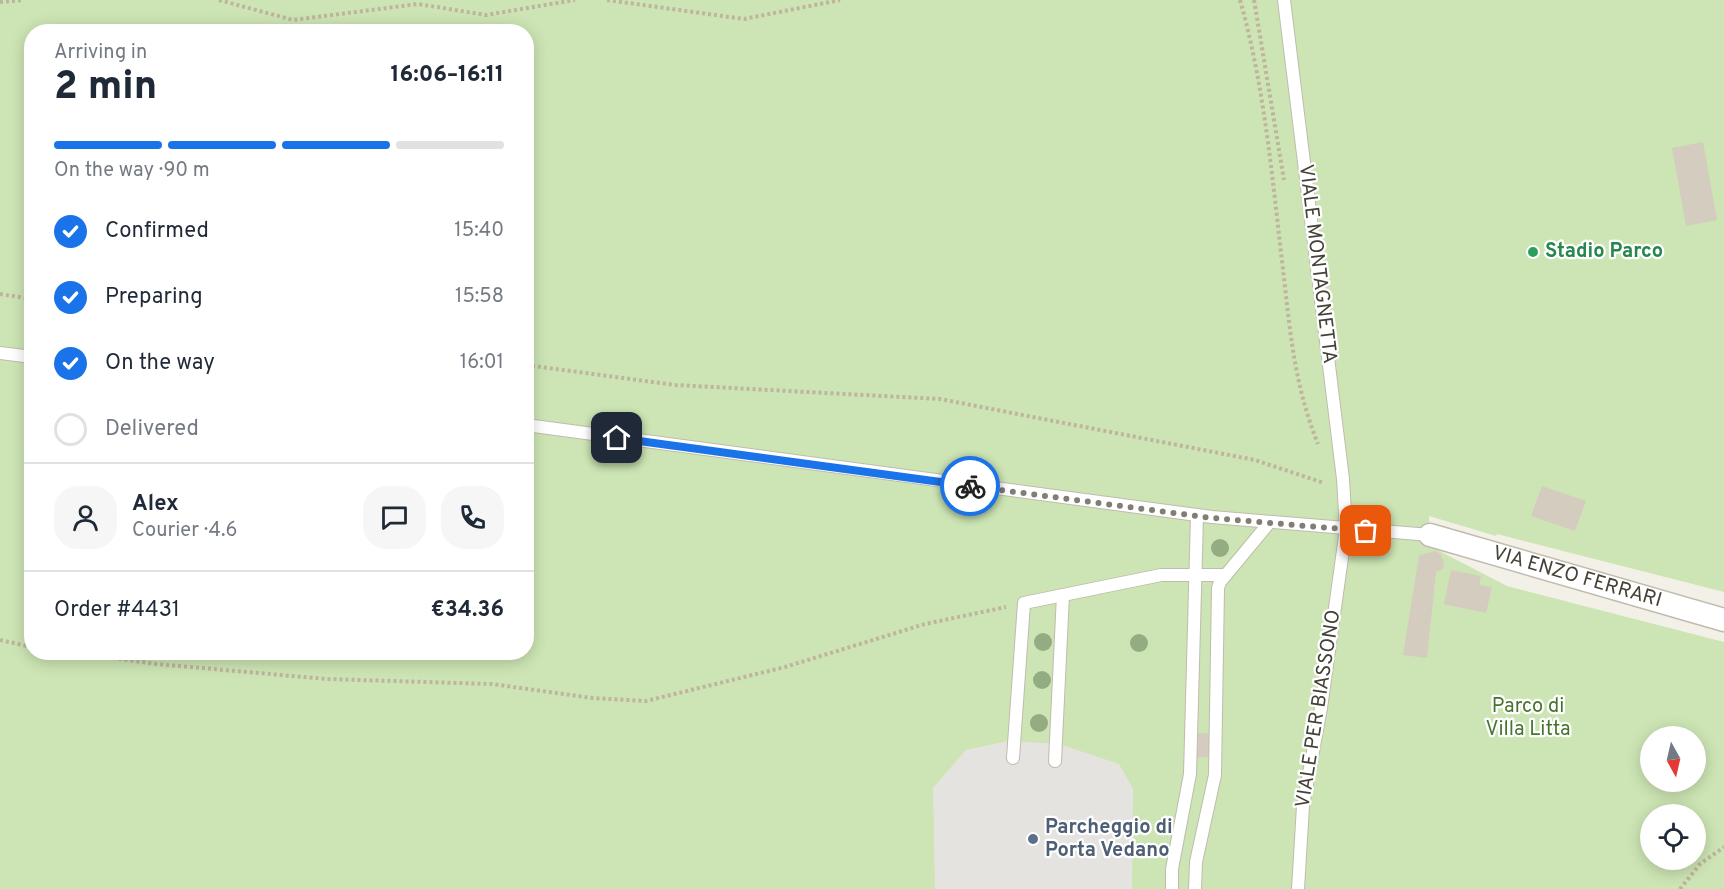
<!DOCTYPE html>
<html lang="en">
<head>
<meta charset="utf-8">
<style>
	body { margin:0; font-family:Overpass,sans-serif; background:#f6f6f7; color:#1f2937; height:100vh; display:flex; flex-direction:column; font-size:22px; white-space:nowrap }
	* { box-sizing:border-box; margin:0 }
	p { font-size:20px; color:#747a83 }
	.icon { flex:none; width:33px; height:33px; fill:none; stroke:currentColor; stroke-width:2; stroke-linecap:round; stroke-linejoin:round }
	.map { position:relative; flex:1; overflow:hidden }
	.side { position:absolute; left:24px; top:24px; width:510px; height:636px; display:flex; flex-direction:column; background:#fff; border-radius:24px; box-shadow:0 3px 15px #0003 }
	.side>* { flex:none }
	.needle { width:39px; rotate:172deg }
	.controls { position:absolute; left:1640px; top:726px; display:grid; gap:12px }
	.controls a { display:grid; place-items:center; width:66px; height:66px; border-radius:50%; background:#fff; box-shadow:0 3px 15px #0003; font-size:30px }
	.pin { position:absolute; display:grid; place-items:center; width:51px; height:51px; color:#fff; margin:-26px; border-radius:12px; box-shadow:0 3px 9px #0006 }
	.courier { position:absolute; display:grid; place-items:center; width:60px; height:60px; margin:-30px; border:4px solid #1a73e8; border-radius:50%; background:#fff; color:#222; box-shadow:0 2px 8px #0007 }
	.headline em { font-style:normal; font-weight:800 }
	.headline div { display:flex; flex-direction:column-reverse }
	.headline { display:flex; align-items:center; justify-content:space-between; height:102px; padding:0 30px }
	h1 { font-size:39px; font-weight:800; line-height:45px }
	.bar { display:grid; grid-template-columns:repeat(4,1fr); gap:9px 6px; align-content:center; height:72px; padding:0 30px }
	.bar i { height:8px; border-radius:4px; background:#e0e1e3 }
	.bar .active { background:#1a73e8 }
	.bar p { grid-column:span 4 }
	.line { display:flex; align-items:center; gap:15px; padding:0 30px; border-top:2px solid #e0e1e3 }
	.line div { flex:1 }
	.round { display:grid; place-items:center; flex:none; width:63px; height:63px; border-radius:24px; background:#f6f6f7 }
	ol { padding:0 30px; list-style:none }
	li { display:flex; align-items:center; gap:18px; height:66px }
	li p { margin-inline-start:auto }
	li .icon { padding:6px; border-radius:50%; background:#1a73e8; color:#fff; stroke-width:4 }
	li:last-child { color:#747a83 }
	li i { width:33px; height:33px; border:3px solid #e0e1e3; border-radius:50% }
	.map>svg:first-child { display:block }
	.green { fill:#cde5b4; fill-rule:evenodd }
	.parking { fill:#e5e3e0 }
	.building { fill:#d4ccbe }
	.lines { fill:none; stroke-linecap:round; stroke-linejoin:round }
	.service-casing { stroke:#c1bbae; stroke-width:14 }
	.minor-casing { stroke:#c1bbae; stroke-width:25 }
	.path { stroke:#bfb49e; stroke-width:4; stroke-dasharray:3 3; stroke-linecap:butt }
	.service { stroke:#fff; stroke-width:12 }
	.minor { stroke:#fff; stroke-width:22 }
	.tree { fill:#94ac82 }
	.done { stroke:#837e75; stroke-width:6; stroke-dasharray:0 10.8 }
	.route { stroke:#1a73e8; stroke-width:8 }
	.leisure-dot { fill:#2e9e5b; stroke:#fff; stroke-width:2 }
	.service-dot { fill:#5c6f8a; stroke:#fff; stroke-width:2 }
	.labels { text-anchor:middle; dominant-baseline:central; stroke-width:4.5; stroke-linejoin:round; paint-order:stroke }
	.leisure-label { font-size:20px; font-weight:bold; fill:#27864d; stroke:#fff; text-anchor:start }
	.street-label { font-size:20px; fill:#464137; stroke:#fff }
	.park-label { font-size:20px; fill:#46742e; stroke:#fff }
	.service-label { font-size:20px; font-weight:bold; fill:#4e5e75; stroke:#fff; text-anchor:start }
</style>
</head>
<body>
<div class="map">
<svg width="1724" height="889" viewBox="0 0 1724 889">
	<rect width="100%" height="100%" fill="#f3f0e8"/>
	<path class="green" d="M0,0H1724V592L1497,534L1496,536L1429,516L1430,535L1426,544L1507,586L1724,642V889H0ZM32,32H526V652H32ZM1650,736H1695V782H1650ZM1650,814H1695V860H1650Z"/>
	<path class="parking" d="M1008,741L1059,744L1119,764L1133,789L1132,889H935L933,788L966,750Z"/>
	<g class="building">
		<path d="M1703,142L1717,220L1686,226L1672,148Z"/>
		<path d="M1542,486L1586,501L1575,531L1531,516Z"/>
		<path d="M1436,551L1441,555L1444,563L1443,569L1436,572L1427,658L1403,655L1419,555Z"/>
		<path d="M1451,570L1481,576L1479,585L1492,587L1486,613L1444,604Z"/>
		<path d="M1198,733L1215,734L1214,758L1197,757Z"/>
	</g>
	<g class="lines">
		<defs>
			<g id="service">
				<path d="M1284,0L1343,479L1346,529L1321,708L1303,806L1298,889"/>
				<path d="M0,353L32,357"/>
				<path d="M526,425L1212,517L1430,535"/>
				<path d="M1013,758L1024,603L1161,575H1226"/>
				<path d="M1055,761L1063,595"/>
				<path d="M1172,889V869L1190,774L1197,516"/>
				<path d="M1195,889L1196,862L1215,775L1218,588L1220,582L1269,523"/>
			</g>
			<g id="minor">
				<path id="s1" d="M1430,535L1724,620"/>
			</g>
		</defs>
		<use href="#service" class="service-casing"/>
		<use href="#minor" class="minor-casing"/>
		<g class="path">
			<path d="M219,0L293,20L418,4L486,15L575,0"/>
			<path d="M607,0L744,19L840,0"/>
			<path d="M1240,0C1264,84 1272,175 1282,261C1290,327 1293,382 1318,444"/>
			<path d="M1254,0L1284,180"/>
			<path d="M0,2L24,0"/>
			<path d="M0,294L32,299"/>
			<path d="M526,365L675,385L940,399L1255,460L1324,483"/>
			<path d="M0,640L32,647"/>
			<path d="M71,652L156,664L326,679L492,684L592,698L646,701L785,667L925,624L1006,607"/>
			<path d="M1680,889L1700,864L1724,847"/>
		</g>
		<use href="#service" class="service"/>
		<use href="#minor" class="minor"/>
	</g>
	<g class="tree">
		<circle cx="1220" cy="548" r="9"/>
		<circle cx="1043" cy="642" r="9"/>
		<circle cx="1139" cy="643" r="9"/>
		<circle cx="1042" cy="680" r="9"/>
		<circle cx="1039" cy="723" r="9"/>
	</g>
	<g class="lines">
		<path class="done" d="M970,486L1212,518L1366,531"/>
		<path class="route" d="M617,438L970,486"/>
	</g>
	<circle class="leisure-dot" cx="1533" cy="252" r="6"/>
	<circle class="service-dot" cx="1033" cy="839" r="6"/>
	<g class="labels">
		<g class="leisure-label">
			<text x="1545" y="252">Stadio Parco</text>
		</g>
		<g class="street-label">
			<text transform="translate(1317 264) rotate(83)">VIALE MONTAGNETTA</text>
			<text stroke="none"><textPath href="#s1" startOffset="153">VIA ENZO FERRARI</textPath></text>
			<text transform="translate(1319 709) rotate(-81)">VIALE PER BIASSONO</text>
		</g>
		<g class="park-label">
			<text x="1528" y="707">Parco di<tspan x="1528" dy="23">Villa Litta</tspan></text>
		</g>
		<g class="service-label">
			<text x="1045" y="828">Parcheggio di<tspan x="1045" dy="23">Porta Vedano</tspan></text>
		</g>
	</g>
</svg>
<div class="controls">
<a><svg class="needle" viewBox="-14 -14 28 28"><path d="M0-13l5 13h-10z" fill="#e53935"/><path d="M0 13l5-13h-10z" fill="#747a83"/></svg></a>
<a><svg class="icon" aria-label="locate" viewBox="0 0 24 24"><circle cx="12" cy="12" r="6"/><path d="M12 2v4M12 18v4M2 12h4M18 12h4"/></svg></a>
</div>
<div class="pin" style="left:1366px;top:531px;background:#ea580c"><svg class="icon" aria-label="bag" viewBox="0 0 24 24"><path d="M5 8h14l-1 12H6zM9 8a3 3 0 0 1 6 0"/></svg></div>
<div class="pin" style="left:617px;top:438px;background:#1f2937"><svg class="icon" aria-label="home" viewBox="0 0 24 24"><path d="M3 11l9-7 9 7M6 9v11h12V9"/></svg></div>
<div class="courier" style="left:970px;top:486px"><svg class="icon" aria-label="bike" viewBox="0 0 24 24"><circle cx="6" cy="16" r="4"/><circle cx="18" cy="16" r="4"/><path d="M6 16l4-8h5l3 8M10 8l3 8H6M13 5h3"/></svg></div>
<section class="side">
<div class="headline"><div><h1>2 min</h1><p>Arriving in</p></div><em>16:06–16:11</em></div>
<div class="bar"><i class="active"></i><i class="active"></i><i class="active"></i><i></i><p>On the way · 90 m</p></div>
<ol>
<li><svg class="icon" aria-label="check" viewBox="0 0 24 24"><path d="M5 12l5 5 9-10"/></svg>Confirmed<p>15:40</p></li>
<li><svg class="icon" aria-label="check" viewBox="0 0 24 24"><path d="M5 12l5 5 9-10"/></svg>Preparing<p>15:58</p></li>
<li><svg class="icon" aria-label="check" viewBox="0 0 24 24"><path d="M5 12l5 5 9-10"/></svg>On the way<p>16:01</p></li>
<li><i></i>Delivered</li>
</ol>
<div class="line" style="height:108px"><a class="round"><svg class="icon" aria-label="person" viewBox="0 0 24 24"><circle cx="12" cy="8" r="4"/><path d="M4 21q1-7 8-7t8 7"/></svg></a><div><b>Alex</b><p>Courier · 4.6</p></div><a class="round"><svg class="icon" aria-label="chat" viewBox="0 0 24 24"><path d="M4 5h16v11H9l-5 4z"/></svg></a><a class="round"><svg class="icon" aria-label="phone" viewBox="0 0 24 24"><path d="M5 4h4l2 5-3 2q2 4 5 5l2-3 5 2v4C11 20 4 13 5 4z"/></svg></a></div>
<div class="line" style="height:78px"><div>Order #4431</div><b>€34.36</b></div>
</section>
</div>
</body>
</html>
